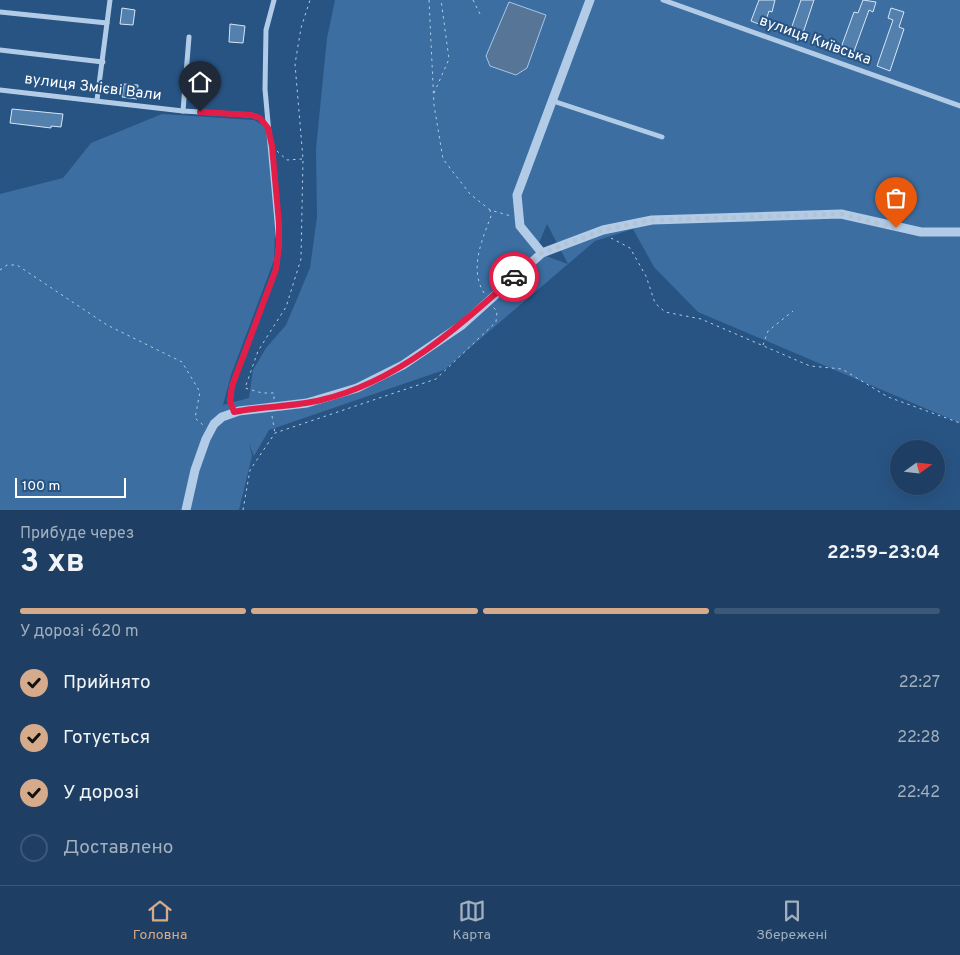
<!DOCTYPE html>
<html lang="uk">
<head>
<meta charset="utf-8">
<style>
	body { margin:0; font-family:Overpass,sans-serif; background:#2b4a6c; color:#f1f3f6; height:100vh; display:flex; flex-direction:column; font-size:19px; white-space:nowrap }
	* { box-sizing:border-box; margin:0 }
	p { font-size:16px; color:#a1afbe }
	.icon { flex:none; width:28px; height:28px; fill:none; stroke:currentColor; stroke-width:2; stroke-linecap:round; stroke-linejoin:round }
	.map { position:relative; height:510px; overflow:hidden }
	.panel { display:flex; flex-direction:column; background:#1e3f63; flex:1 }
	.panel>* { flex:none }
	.needle { width:32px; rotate:75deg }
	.controls { position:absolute; left:890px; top:440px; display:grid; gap:10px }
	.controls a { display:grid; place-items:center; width:55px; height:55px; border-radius:50%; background:#1e3f63; box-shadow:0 5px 20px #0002,0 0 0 1px #3c5878; font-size:25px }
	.scale { position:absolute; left:15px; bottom:12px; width:111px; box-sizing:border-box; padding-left:5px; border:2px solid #fff; border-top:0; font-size:14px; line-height:18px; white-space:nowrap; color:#fff; -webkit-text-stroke:4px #285484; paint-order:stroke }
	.pin { position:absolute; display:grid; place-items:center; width:42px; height:42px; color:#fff; margin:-51px -21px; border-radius:50% 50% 50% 0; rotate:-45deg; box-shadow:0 0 5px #0007 }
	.pin .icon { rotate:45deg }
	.courier { position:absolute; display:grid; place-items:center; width:50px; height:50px; margin:-25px; border:4px solid #e11d48; border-radius:50%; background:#fff; color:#222; box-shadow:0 1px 6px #0007 }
	.headline em { font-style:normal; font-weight:700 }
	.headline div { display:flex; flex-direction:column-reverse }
	.headline { display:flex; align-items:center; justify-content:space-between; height:85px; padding:0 20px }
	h1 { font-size:32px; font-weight:700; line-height:38px }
	.bar { display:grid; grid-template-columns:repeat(4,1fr); gap:8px 5px; align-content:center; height:60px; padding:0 20px }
	.bar i { height:6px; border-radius:4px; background:#3c5878 }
	.bar .active { background:#d6ab8b }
	.bar p { grid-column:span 4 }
	ol { padding:0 20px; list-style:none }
	li { display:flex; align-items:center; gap:15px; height:55px }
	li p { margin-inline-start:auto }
	li .icon { padding:5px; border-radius:50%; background:#d6ab8b; color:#111; stroke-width:4 }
	li:last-child { color:#a1afbe }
	li i { width:28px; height:28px; border:2px solid #3c5878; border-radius:50% }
	.dock { display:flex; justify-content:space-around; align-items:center; height:70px; border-top:1px solid #3c5878; background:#1e3f63; font-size:14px; color:#a1afbe }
	.dock a { display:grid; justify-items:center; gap:2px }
	.dock .active { color:#d6ab8b }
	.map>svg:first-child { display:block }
	.green { fill:#3c6ea1; fill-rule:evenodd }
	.water { fill:#577597; stroke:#a6c7e8 }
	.building { fill:#5480ae; stroke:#d5e5f6 }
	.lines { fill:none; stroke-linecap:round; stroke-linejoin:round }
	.path { stroke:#b2cce7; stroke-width:1; stroke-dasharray:2.5 4; stroke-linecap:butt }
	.minor { stroke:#b2cce7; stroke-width:5 }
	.tertiary { stroke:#b2cce7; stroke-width:9 }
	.done { stroke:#b4c3d4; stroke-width:5; stroke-dasharray:0 9 }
	.route { stroke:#e11d48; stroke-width:6 }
	.labels { text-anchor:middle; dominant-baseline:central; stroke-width:4; stroke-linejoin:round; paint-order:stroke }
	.street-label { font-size:15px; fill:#fff; stroke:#285484 }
</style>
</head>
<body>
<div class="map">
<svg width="960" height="510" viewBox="0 0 960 510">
	<rect width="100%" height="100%" fill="#285484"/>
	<path class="green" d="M335,0H960V423L698,312L654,267L633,229L595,241L444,370L269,430L254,456L249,444L252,456L239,510H0V194L63,178L91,143L162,114L254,120L266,127L275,232L274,260L231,375L223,405L249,398L253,370L266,348L286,325L310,268L317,217L316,149L327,38ZM547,224L568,264L535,252Z"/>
	<path class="water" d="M509,2L546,15L527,68L516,75L490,66L486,56Z"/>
	<g class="building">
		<path d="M759,0H775L772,12L769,11L764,26L751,21Z"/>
		<path d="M801,0H814L801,39L789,35Z"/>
		<path d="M863,0L876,2L873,12L869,10L852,57L839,53L854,12L858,13Z"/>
		<path d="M122,8L135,10L133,25L120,24Z"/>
		<path d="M891,8L904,12L899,27L904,29L890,71L877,66L893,20L888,18Z"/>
		<path d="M230,24L245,26L243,43L229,42Z"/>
		<path d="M124,84L138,85L137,99L122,97Z"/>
		<path d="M12,109L63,114L61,127L51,126V128L10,123Z"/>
	</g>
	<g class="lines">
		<g class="path">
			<path d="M429,0L434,105L443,159L470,194L490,210L511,216"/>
			<path d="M473,0L481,16"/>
			<path d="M434,93L449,59L441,0"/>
			<path d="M277,151L287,160L302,159"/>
			<path d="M611,238L630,248L646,276L655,303L665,312L701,319L810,366L842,369L888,397L960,423"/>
			<path d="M0,270L7,265H17L107,325L182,362L200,392L195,418L203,425"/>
			<path d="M484,293C469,269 482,240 491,216L490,210"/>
			<path d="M763,345L768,331L793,311"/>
			<path d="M274,399V393H262L245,388L258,351L286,307L301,259L303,159L295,64L301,28L310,0"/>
			<path d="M272,416L275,433"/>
			<path d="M243,510L250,470L275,433L436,379L496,322L497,311L493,307"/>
		</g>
		<g class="minor">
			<path d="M663,0L960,106"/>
			<path d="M0,12L107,23"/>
			<path d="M0,50L103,62"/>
			<path d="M0,90L183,111L251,115L260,118L268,128"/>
			<path d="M97,100L110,0"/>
			<path d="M553,101L662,137"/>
			<path d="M183,111L189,37"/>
			<path d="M234,412L230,401L232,386L276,269L279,245L265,89L266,30L274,0"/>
		</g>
		<g class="tertiary">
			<path d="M542,253L520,226L517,195L590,0"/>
			<path d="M186,510L195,470L206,439L214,424L222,417L239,411L307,403L357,388L403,365L462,325L542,253L603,230L652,220L841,214L921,232H960"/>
		</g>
	</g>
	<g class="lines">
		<path class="done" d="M514,277L542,253L603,230L652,220L842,214L896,228"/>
		<path class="route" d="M200,112L251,115L260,118L268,128L272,146L279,223V245L276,269L232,386L230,401L234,412C263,406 293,407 321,400C397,382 458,328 514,277"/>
	</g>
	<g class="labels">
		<g class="street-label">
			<text transform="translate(815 41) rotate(20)">вулиця Київська</text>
			<text transform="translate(93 88) rotate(7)">вулиця Змієві Вали</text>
		</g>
	</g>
</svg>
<div class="controls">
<a><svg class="needle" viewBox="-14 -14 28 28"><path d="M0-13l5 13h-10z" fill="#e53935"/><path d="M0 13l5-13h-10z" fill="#a1afbe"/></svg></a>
</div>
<div class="scale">100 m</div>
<div class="pin" style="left:896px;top:228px;background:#ea580c"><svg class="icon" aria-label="bag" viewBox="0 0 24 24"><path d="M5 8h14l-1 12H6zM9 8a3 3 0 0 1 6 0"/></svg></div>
<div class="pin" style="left:200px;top:112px;background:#1f2937"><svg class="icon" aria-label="home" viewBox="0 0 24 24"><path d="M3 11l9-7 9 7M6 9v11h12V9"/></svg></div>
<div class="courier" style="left:514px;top:277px"><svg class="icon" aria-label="car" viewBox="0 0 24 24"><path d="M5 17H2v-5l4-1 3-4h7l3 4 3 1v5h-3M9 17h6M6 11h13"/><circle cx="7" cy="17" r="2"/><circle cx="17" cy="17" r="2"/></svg></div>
</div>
<section class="panel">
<div class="headline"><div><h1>3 хв</h1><p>Прибуде через</p></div><em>22:59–23:04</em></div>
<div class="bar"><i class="active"></i><i class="active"></i><i class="active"></i><i></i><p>У дорозі · 620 m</p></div>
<ol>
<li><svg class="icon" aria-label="check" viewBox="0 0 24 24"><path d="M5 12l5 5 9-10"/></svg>Прийнято<p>22:27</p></li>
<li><svg class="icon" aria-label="check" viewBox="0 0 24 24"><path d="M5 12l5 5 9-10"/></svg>Готується<p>22:28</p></li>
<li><svg class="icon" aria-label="check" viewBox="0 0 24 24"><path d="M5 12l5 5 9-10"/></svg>У дорозі<p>22:42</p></li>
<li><i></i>Доставлено</li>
</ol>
</section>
<nav class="dock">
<a class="active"><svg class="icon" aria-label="home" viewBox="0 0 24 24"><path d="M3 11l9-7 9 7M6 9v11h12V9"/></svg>Головна</a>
<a><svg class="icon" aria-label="map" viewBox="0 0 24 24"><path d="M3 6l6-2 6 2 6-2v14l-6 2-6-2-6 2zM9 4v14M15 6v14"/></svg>Карта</a>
<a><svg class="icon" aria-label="saved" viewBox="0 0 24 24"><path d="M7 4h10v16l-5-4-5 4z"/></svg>Збережені</a>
</nav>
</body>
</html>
